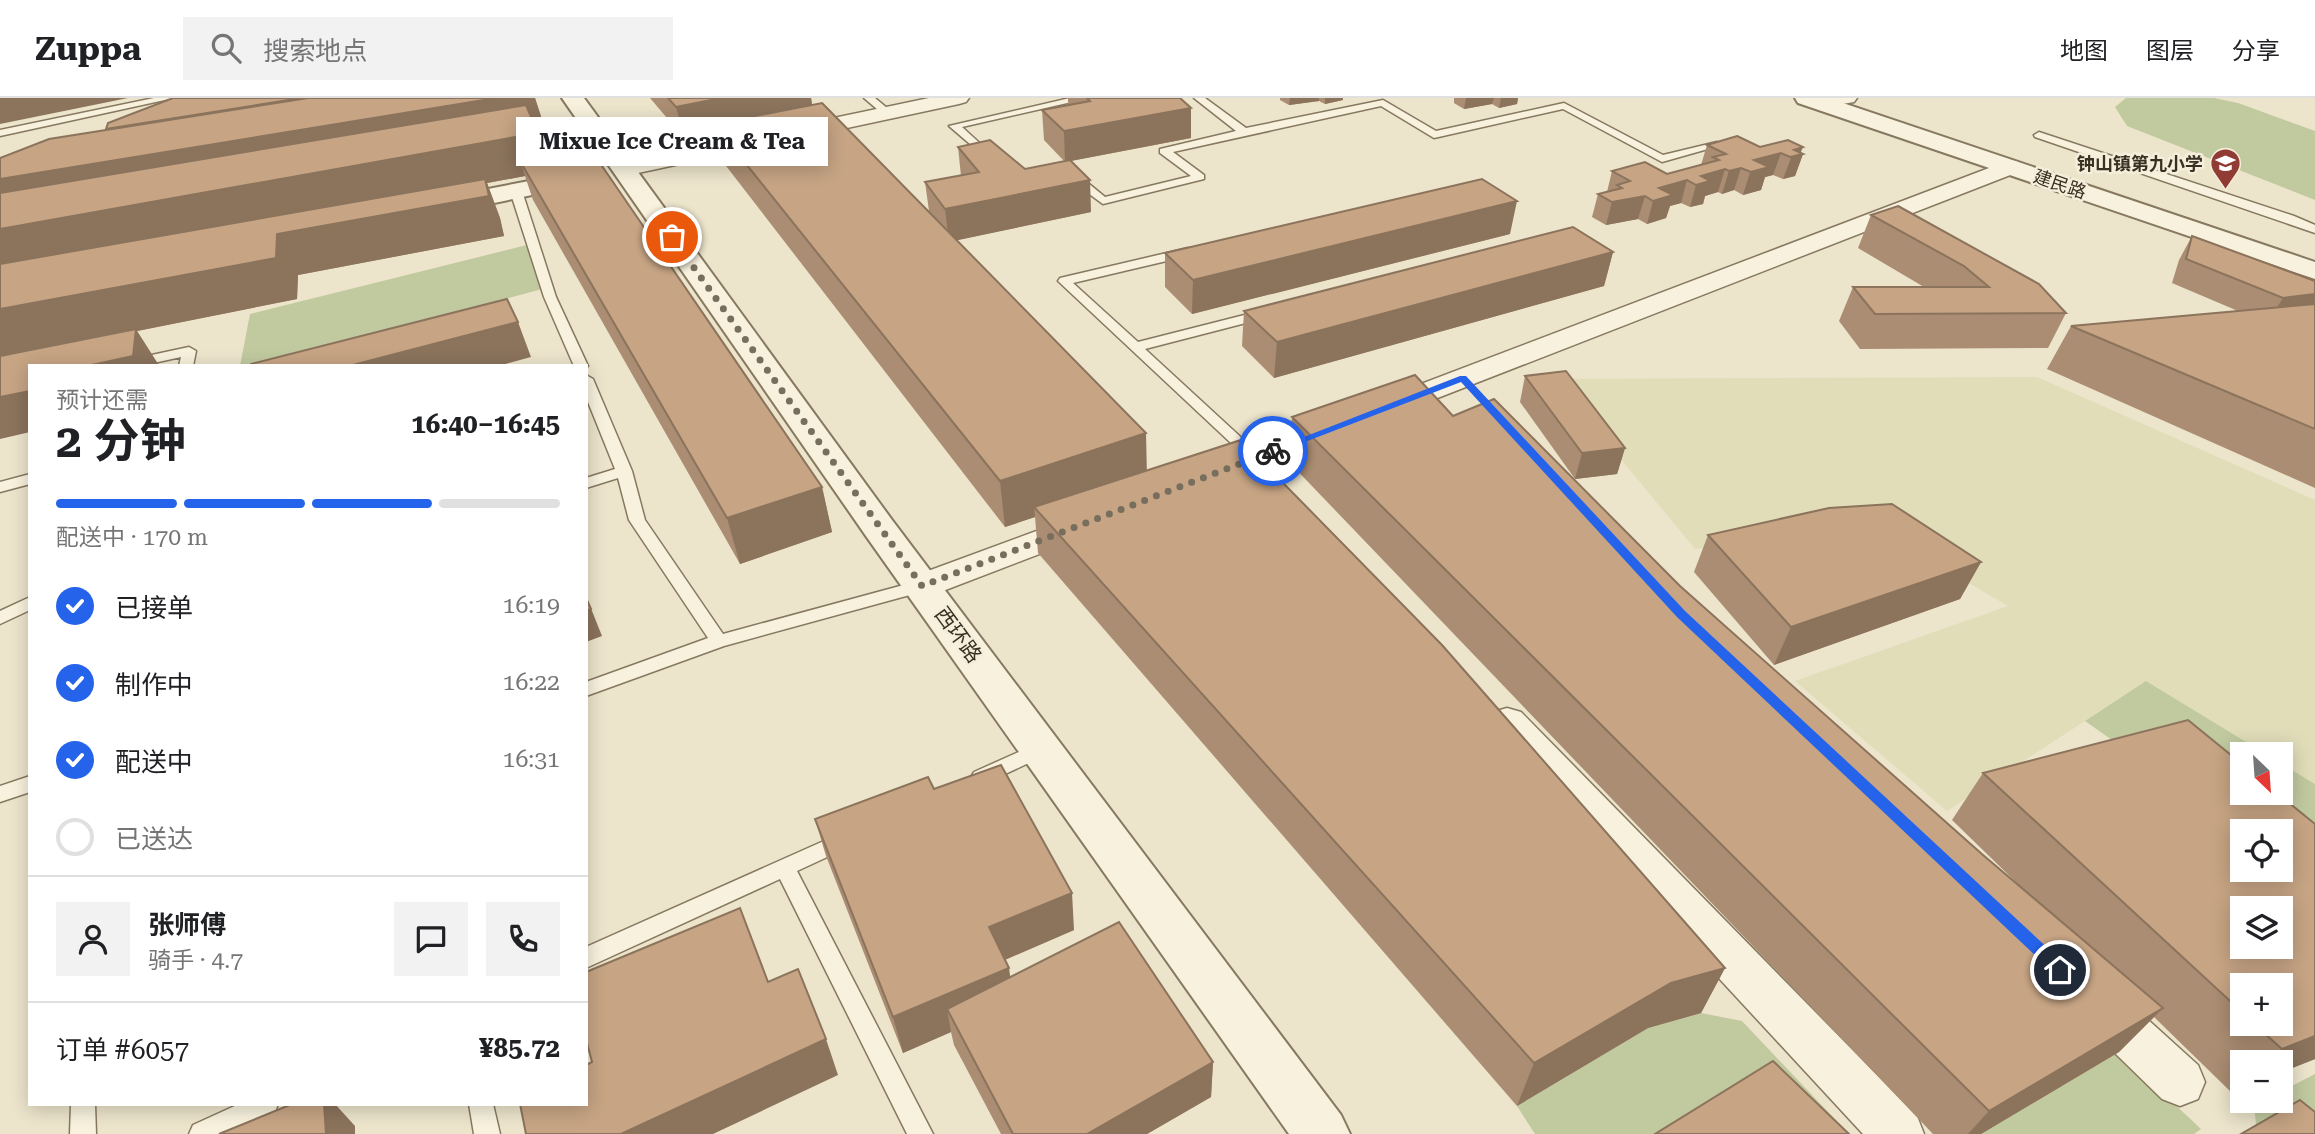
<!DOCTYPE html>
<html lang="zh">
<head>
<meta charset="utf-8">
<style>
	body { margin:0; font-family:"Roboto Serif","Noto Sans SC",serif; background:#f2f2f2; color:#202124; height:100vh; display:flex; flex-direction:column; font-size:26px; white-space:nowrap }
	* { box-sizing:border-box; margin:0 }
	p { font-size:23px; color:#757577 }
	.icon { flex:none; width:38px; height:38px; fill:none; stroke:currentColor; stroke-width:2; stroke-linecap:round; stroke-linejoin:round }
	.map { position:relative; flex:1; overflow:hidden }
	.panel { position:absolute; left:28px; top:266px; width:560px; height:742px; display:flex; flex-direction:column; background:#fff; border-radius:0px; box-shadow:0 4px 18px #0003 }
	.panel>* { flex:none }
	.needle { width:46px; rotate:155deg }
	.controls { position:absolute; left:2230px; top:644px; display:grid; gap:14px }
	.controls a { display:grid; place-items:center; width:63px; height:63px; border-radius:0px; background:#fff; box-shadow:0 4px 18px #0003; font-size:35px }
	.pin { position:absolute; display:grid; place-items:center; width:60px; height:60px; color:#fff; margin:-30px; border:4px solid #fff; border-radius:50%; box-shadow:0 2px 7px #0007 }
	.courier { position:absolute; display:grid; place-items:center; width:70px; height:70px; margin:-35px; border:5px solid #2563eb; border-radius:50%; background:#fff; color:#222; box-shadow:0 2px 9px #0007 }
	.bubble { position:absolute; height:49px; border-radius:0px; background:#fff; box-shadow:0 4px 18px #0003; font-size:23px; font-weight:700; line-height:49px; text-align:center }
	.overview em { font-style:normal; font-weight:700 }
	.overview div { display:flex; flex-direction:column-reverse }
	.overview { display:flex; align-items:center; justify-content:space-between; height:119px; padding:0 28px }
	h1 { font-size:46px; font-weight:700; line-height:52px }
	.bar { display:grid; grid-template-columns:repeat(4,1fr); gap:10px 7px; align-content:center; height:84px; padding:0 28px }
	.bar i { height:9px; border-radius:5px; background:#e0e0e0 }
	.bar .active { background:#2563eb }
	.bar p { grid-column:span 4 }
	.line { display:flex; align-items:center; gap:18px; padding:0 28px; border-top:2px solid #e0e0e0 }
	.line div { flex:1 }
	.round { display:grid; place-items:center; flex:none; width:74px; height:74px; border-radius:0px; background:#f2f2f2 }
	ol { padding:0 28px; list-style:none }
	li { display:flex; align-items:center; gap:21px; height:77px }
	li p { margin-inline-start:auto }
	li .icon { padding:7px; border-radius:50%; background:#2563eb; color:#fff; stroke-width:4 }
	li:last-child { color:#757577 }
	li i { width:38px; height:38px; border:4px solid #e0e0e0; border-radius:50% }
	header { display:flex; align-items:center; gap:42px; box-sizing:border-box; height:98px; padding:0 35px; background:#fff; border-bottom:2px solid #e0e0e0 }
	header strong { font-size:33px }
	nav { display:flex; gap:38px; margin-inline-start:auto; font-size:24px }
	.search { width:490px; height:63px; background:#f2f2f2; display:flex; align-items:center; gap:18px; box-sizing:border-box; padding:0 24px; border-radius:0px; color:#757577; font-size:26px }
	.map>svg:first-child { display:block }
	.farmland { fill:#e1ddb9 }
	.green { fill:#c1c99f }
	.lines { fill:none; stroke-linecap:round; stroke-linejoin:round }
	.service-casing { stroke:#877860; stroke-width:3 }
	.minor-casing { stroke:#877860; stroke-width:3 }
	.tertiary-casing { stroke:#877860; stroke-width:4 }
	.service { fill:#f7f1dd; fill-rule:evenodd }
	.minor { fill:#f7f1dd; fill-rule:evenodd }
	.tertiary { fill:#f7f1dd; fill-rule:evenodd }
	.wall { fill:#aa8d72; fill-rule:evenodd }
	.shaded-wall { fill:#8b735c }
	.building { fill:#c6a484; stroke:#8b735c; stroke-width:2; fill-rule:evenodd }
	.route { fill:#2563eb }
	.done { stroke:#786e5d; stroke-width:7; stroke-dasharray:0 12.6 }
	.labels { text-anchor:middle; dominant-baseline:central; stroke-width:5; stroke-linejoin:round; paint-order:stroke }
	.far-poi-label { font-size:18px; font-weight:bold; fill:#392f22; stroke:#f4eeda; text-anchor:end }
	.far-street-label { font-size:18px; fill:#392f22; stroke:#f4eeda }
	.street-label { font-size:21px; fill:#392f22; stroke:#f4eeda }
</style>
</head>
<body>
<header>
<strong>Zuppa</strong>
<div class="search"><svg class="icon" aria-label="search" viewBox="0 0 24 24"><circle cx="10" cy="10" r="6"/><path d="M15 15l6 6"/></svg>搜索地点</div>
<nav><a>地图</a><a>图层</a><a>分享</a></nav>
</header>
<div class="map">
<svg width="2315" height="1036" viewBox="0 0 2315 1036">
	<rect width="100%" height="100%" fill="#ece4cb"/>
	<path class="farmland" d="M2037,279L2315,402V686L2280,665V656H2266L2146,583L1947,713L1795,583L2008,508L1866,425L1695,451L1555,281Z"/>
	<g class="green">
		<path d="M2126,0H2214L2238,5L2315,33V102L2127,28L2115,9Z"/>
		<path d="M527,147L542,191L261,268H240L250,216Z"/>
		<path d="M2146,583L2266,656H2242V695H2280V665L2315,686V811L2280,772V733H2242L2085,623Z"/>
		<path d="M1701,915L1742,923L1849,1036H1535L1517,1008L1648,930Z"/>
		<path d="M2119,954L2201,1031L2194,1036H1981Z"/>
		<path d="M2315,976V1036H2257L2254,1007L2263,1003H2280V994Z"/>
	</g>
	<g class="lines">
		<defs>
			<g id="service">
				<path d="M154,0H174L0,38V32Z"/>
				<path d="M864,0H875L893,15L884,17Z"/>
				<path d="M1070,0H1089L962,29L995,59L996,61L991,64L949,28Z"/>
				<path d="M1194,0H1205L1246,30L1383,2L1436,33L1564,5L1663,57L1717,44L1722,47L1662,64L1563,11L1434,40L1381,8L1173,54L1204,77V81L1103,106L1077,87L1071,88L1065,85L1083,81L1105,99L1191,78L1160,55V51L1236,33Z"/>
				<path d="M2039,34L2294,118L2315,127V135L2035,39L2034,37Z"/>
				<path d="M516,90L522,93L556,199L588,268L586,270V268H574L544,199L510,93Z"/>
				<path d="M1188,150L1192,151V157L1073,185L1138,244L1264,212L1269,213V219L1145,251L1258,355L1261,358L1258,361H1248L1058,183L1060,180Z"/>
				<path d="M189,249L196,253L193,268H179L181,259L140,268H112L119,264Z"/>
				<path d="M586,277L593,281L632,373L645,422L723,536L922,482L931,488L928,492L724,548L586,598V584L708,540L629,422L618,380L586,390V380L615,371L586,299Z"/>
				<path d="M30,376V386L0,394V384Z"/>
				<path d="M30,499V512L0,526V513Z"/>
				<path d="M1041,644L1048,646L1051,651L1048,656L988,684L981,687L974,684L971,679L974,674Z"/>
				<path d="M30,678V694L0,704V688Z"/>
				<path d="M844,734L851,736L854,742L851,748L797,773L933,1036H907L780,781L586,870V849Z"/>
				<path d="M71,1006H95L96,1036H70Z"/>
				<path d="M239,1006H278L275,1014L229,1036H189L193,1027Z"/>
				<path d="M469,1006H493L500,1036H474Z"/>
			</g>
			<g id="minor">
				<path d="M929,0H969L966,4L959,6L624,78L616,76L612,71L616,66L624,64Z"/>
				<path d="M1811,0H1857L1854,4L1819,10L1812,8L1808,4Z"/>
				<path d="M2010,62L2018,64L2022,69L2018,74L1222,384L1211,387L1200,384L1195,377L1200,370Z"/>
				<path d="M1085,415L1097,418L1102,426L1097,434L935,496L922,500L909,496L904,488L909,480Z"/>
				<path d="M1507,610L1521,614L1917,1018L1924,1036H1863L1493,636L1487,625L1493,614Z"/>
				<path d="M2097,884L2114,891L2198,967L2205,984L2198,1001L2180,1008L2162,1001L2080,921L2073,906L2080,891Z"/>
			</g>
			<g id="tertiary">
				<path d="M562,0H584L892,422L1341,1017L1350,1036H1289L866,438Z"/>
				<path d="M1795,0H1828L2315,164V181L1798,5Z"/>
				<path d="M581,73L590,75L593,80L590,85L441,116L432,113L428,108L432,103L441,100Z"/>
			</g>
		</defs>
		<use href="#service" class="service-casing"/>
		<use href="#minor" class="minor-casing"/>
		<use href="#tertiary" class="tertiary-casing"/>
		<use href="#service" class="service"/>
		<use href="#minor" class="minor"/>
		<use href="#tertiary" class="tertiary"/>
	</g>
	<g class="wall">
		<path d="M173,0H535L545,31L537,32L545,58L822,389L832,434L740,466L533,102L525,78L487,85L500,120L504,138L298,177L297,201L137,233L158,266V268H30L106,32Z"/>
		<path d="M650,0H811L812,7L929,113L925,84L961,78L958,49L1025,71L1064,63L1044,42L1042,12L1068,7V0H1180L1191,10V40L1071,63L1091,114L957,142L1147,373L1725,870L1701,915L1648,930L1517,1008L1038,455L1035,419L1005,429L723,64L716,33L684,40Z"/>
		<path d="M1280,0H1343V2L1325,6L1319,3L1289,7L1280,2Z"/>
		<path d="M1454,0H1518L1517,6L1499,10L1492,6L1464,11L1454,5Z"/>
		<path d="M1707,47L1760,49L1803,56L1795,78L1783,81L1773,77L1765,79L1761,92L1743,97L1734,92L1722,96L1718,94L1705,98L1703,106L1690,109L1681,105L1670,108L1666,120L1647,126L1638,121L1606,127L1592,119L1598,96L1607,94L1612,73L1667,76L1701,67Z"/>
		<path d="M1871,117L2066,215L2048,250L1860,251L1839,223L1853,189H1924L1858,150Z"/>
		<path d="M1510,136L1192,216L1165,189V155Z"/>
		<path d="M2192,138L2315,183V390L2047,271L2071,228L2238,213L2172,185L2179,162Z"/>
		<path d="M1613,154L1604,188L1274,280L1242,248L1244,213Z"/>
		<path d="M1525,278L1625,350L1617,376L1575,381L1520,304Z"/>
		<path d="M1292,319L1680,488L1983,757L2022,790L1952,722L1983,675L2315,726V961L2280,975V964H2242V990L2231,994L2154,919L2119,954L1981,1036H1933L1288,363ZM2242,887L2280,926H2242Z"/>
		<path d="M1708,437L1981,464L1960,501L1774,567L1694,474Z"/>
		<path d="M934,691L1074,832L1005,862L1010,879L1213,964L1211,999L1147,1036H1001L954,947L951,934L903,955L826,758L815,721Z"/>
	</g>
	<g class="shaded-wall">
		<path d="M0,0H128L0,26Z"/>
		<path d="M496,0H535L545,31L0,125V81Z"/>
		<path d="M721,0H811L813,12L714,26L716,33L684,40L676,9Z"/>
		<path d="M1290,0H1319V3L1289,7Z"/>
		<path d="M1325,0H1343V2L1325,6Z"/>
		<path d="M1466,0H1494L1492,6L1464,11Z"/>
		<path d="M1501,0H1518L1517,6L1499,10Z"/>
		<path d="M1191,10V40L1065,64L1064,33Z"/>
		<path d="M538,35L551,73L520,63L525,78L487,85L500,120L504,138L298,177L297,201L137,233L158,266V268H87L0,260V131Z"/>
		<path d="M1803,49L1800,56H1803L1795,78L1783,81L1794,52Z"/>
		<path d="M1781,55L1773,77L1765,79L1761,92L1743,97L1754,62Z"/>
		<path d="M1741,70L1734,92L1722,96L1729,73Z"/>
		<path d="M1725,71L1718,94L1705,98L1703,106L1690,109L1696,87L1701,78Z"/>
		<path d="M1090,82L1091,114L949,144L945,111Z"/>
		<path d="M1687,82L1681,105L1670,108L1666,120L1647,126L1653,103L1659,90Z"/>
		<path d="M1645,98L1638,121L1606,127L1612,104Z"/>
		<path d="M1517,103L1510,136L1192,216L1193,182Z"/>
		<path d="M1613,154L1604,188L1274,280L1277,244Z"/>
		<path d="M2315,196V218L2267,225L2283,200Z"/>
		<path d="M518,224L531,259L498,268H349Z"/>
		<path d="M30,293V334L0,341V299Z"/>
		<path d="M1146,335L1147,380L1034,409L1035,419L1005,429L1000,383Z"/>
		<path d="M1625,350L1617,376L1575,381L1582,355Z"/>
		<path d="M822,389L832,434L740,466L727,420Z"/>
		<path d="M1981,464L1960,501L1774,567L1791,529Z"/>
		<path d="M586,498L602,538L586,544Z"/>
		<path d="M1072,795L1074,832L995,866L989,829Z"/>
		<path d="M1009,870L1014,906L947,911L951,934L903,955L893,919Z"/>
		<path d="M1725,870L1701,915L1648,930L1517,1008L1534,965L1671,885Z"/>
		<path d="M2163,910L2119,954L1981,1036H1968L1989,1013Z"/>
		<path d="M2315,938V961L2280,975V964H2266L2282,951Z"/>
		<path d="M826,941L838,977L713,1036H621Z"/>
		<path d="M1213,964L1211,999L1147,1036H1087Z"/>
		<path d="M2242,985V990L2231,994Z"/>
		<path d="M324,1006H335L355,1028V1036H326Z"/>
	</g>
	<g class="building">
		<path d="M173,0H301L106,31L108,25Z"/>
		<path d="M308,0H496L0,81V60L49,41Z"/>
		<path d="M668,0H721L676,9Z"/>
		<path d="M1087,0H1180L1191,10L1064,33L1042,12L1090,3Z"/>
		<path d="M822,5L1146,335L1000,383L714,26Z"/>
		<path d="M526,7L538,35L0,131V95Z"/>
		<path d="M1737,38L1760,49L1788,42L1803,49L1794,52L1803,56L1790,59L1781,55L1754,62L1769,69L1751,74L1741,70L1729,73L1725,71L1701,78L1710,83L1696,87L1687,82L1659,90L1673,97L1653,103L1645,98L1612,104L1598,96L1622,90L1617,87L1630,83L1612,73L1645,64L1667,76L1719,62L1713,59L1726,56L1707,47Z"/>
		<path d="M990,42L1025,71L1070,62L1090,82L945,111L925,84L979,74L958,49Z"/>
		<path d="M589,49L822,389L727,420L520,63Z"/>
		<path d="M485,81L489,98L277,136L276,160L0,211V166Z"/>
		<path d="M1482,81L1517,103L1193,182L1165,155Z"/>
		<path d="M1898,108L2039,186L2066,215L1875,216L1853,189H1989L1964,168L1871,117Z"/>
		<path d="M1573,129L1613,154L1277,244L1244,213Z"/>
		<path d="M2192,138L2315,183V196L2283,200L2186,161Z"/>
		<path d="M507,201L518,224L349,268H251V266Z"/>
		<path d="M2315,206V331L2071,228Z"/>
		<path d="M136,231L133,258L87,268H30V293L0,299V258Z"/>
		<path d="M1566,273L1625,350L1582,355L1525,278Z"/>
		<path d="M1415,277L1453,318L1494,301L1680,488L1983,757L2163,910L1989,1013L1292,319Z"/>
		<path d="M1241,342L1442,547L1725,870L1671,885L1534,965L1034,409Z"/>
		<path d="M1892,406L1981,464L1791,529L1708,437L1829,410Z"/>
		<path d="M586,500L591,511L586,513Z"/>
		<path d="M2188,622L2242,666V695H2277L2315,726V938L2282,951L2254,926H2280V887H2242V914L1983,675ZM2242,733H2280V772H2242ZM2242,810H2280V849H2242Z"/>
		<path d="M1001,667L1072,795L989,829L1009,870L893,919L815,721L928,679L934,691Z"/>
		<path d="M740,810L768,884L798,871L826,941L621,1036H526L520,1006H586V967L592,964L586,941V874Z"/>
		<path d="M1119,824L1213,964L1087,1036H1013L947,911Z"/>
		<path d="M1773,963L1849,1036H1655Z"/>
		<path d="M2300,1002L2315,1014V1036H2241Z"/>
		<path d="M292,1006H324L326,1036H219Z"/>
	</g>
	<path class="route" d="M1460,278H1466L1685,513L2066,867L2068,872L2066,876H2055L1677,519L1461,284L1276,355L1268,353Z"/>
	<g class="lines">
		<path class="done" d="M672,139L922,488L1273,353"/>
	</g>
	<defs>
		<symbol id="school-pin" viewBox="-11 -11 22 30"><path d="M0 17L-7.5 6A9.5 9.5 0 1 1 7.5 6Z" fill="#913b35" stroke="#f4eeda"/><path d="M0-5L7-2L0 1L-7-2ZM-4 1L0 2.5L4 1V4Q0 6-4 4Z" fill="#fff"/></symbol>
	</defs>
	<g fill-rule="evenodd">
		<use href="#school-pin" x="2208" y="48" width="35" height="47"/>
	</g>
	<g class="labels">
		<g class="far-poi-label">
			<text x="2203" y="65">钟山镇第九小学</text>
		</g>
		<g class="far-street-label">
			<text transform="translate(2060 86) rotate(19)">建民路</text>
		</g>
		<g class="street-label">
			<text transform="translate(958 537) rotate(54)">西环路</text>
		</g>
	</g>
</svg>
<div class="controls">
<a><svg class="needle" viewBox="-14 -14 28 28"><path d="M0-13l5 13h-10z" fill="#e53935"/><path d="M0 13l5-13h-10z" fill="#757577"/></svg></a>
<a><svg class="icon" aria-label="locate" viewBox="0 0 24 24"><circle cx="12" cy="12" r="6"/><path d="M12 2v4M12 18v4M2 12h4M18 12h4"/></svg></a>
<a><svg class="icon" aria-label="layers" viewBox="0 0 24 24"><path d="M12 4l9 5-9 5-9-5zM3 14l9 5 9-5"/></svg></a>
<a>+</a>
<a>−</a>
</div>
<div class="pin" style="left:672px;top:139px;background:#ea580c"><svg class="icon" aria-label="bag" viewBox="0 0 24 24"><path d="M5 8h14l-1 12H6zM9 8a3 3 0 0 1 6 0"/></svg></div>
<div class="pin" style="left:2060px;top:872px;background:#1f2937"><svg class="icon" aria-label="home" viewBox="0 0 24 24"><path d="M3 11l9-7 9 7M6 9v11h12V9"/></svg></div>
<div class="courier" style="left:1273px;top:353px"><svg class="icon" aria-label="bike" viewBox="0 0 24 24"><circle cx="6" cy="16" r="4"/><circle cx="18" cy="16" r="4"/><path d="M6 16l4-8h5l3 8M10 8l3 8H6M13 5h3"/></svg></div>
<div class="bubble" style="left:516px;top:19px;width:312px">Mixue Ice Cream &amp; Tea</div>
<section class="panel">
<div class="overview"><div><h1>2 分钟</h1><p>预计还需</p></div><em>16:40–16:45</em></div>
<div class="bar"><i class="active"></i><i class="active"></i><i class="active"></i><i></i><p>配送中 · 170 m</p></div>
<ol>
<li><svg class="icon" aria-label="check" viewBox="0 0 24 24"><path d="M5 12l5 5 9-10"/></svg>已接单<p>16:19</p></li>
<li><svg class="icon" aria-label="check" viewBox="0 0 24 24"><path d="M5 12l5 5 9-10"/></svg>制作中<p>16:22</p></li>
<li><svg class="icon" aria-label="check" viewBox="0 0 24 24"><path d="M5 12l5 5 9-10"/></svg>配送中<p>16:31</p></li>
<li><i></i>已送达</li>
</ol>
<div class="line" style="height:126px"><a class="round"><svg class="icon" aria-label="person" viewBox="0 0 24 24"><circle cx="12" cy="8" r="4"/><path d="M4 21q1-7 8-7t8 7"/></svg></a><div><b>张师傅</b><p>骑手 · 4.7</p></div><a class="round"><svg class="icon" aria-label="chat" viewBox="0 0 24 24"><path d="M4 5h16v11H9l-5 4z"/></svg></a><a class="round"><svg class="icon" aria-label="phone" viewBox="0 0 24 24"><path d="M5 4h4l2 5-3 2q2 4 5 5l2-3 5 2v4C11 20 4 13 5 4z"/></svg></a></div>
<div class="line" style="height:91px"><div>订单 #6057</div><b>¥85.72</b></div>
</section>
</div>
</body>
</html>
